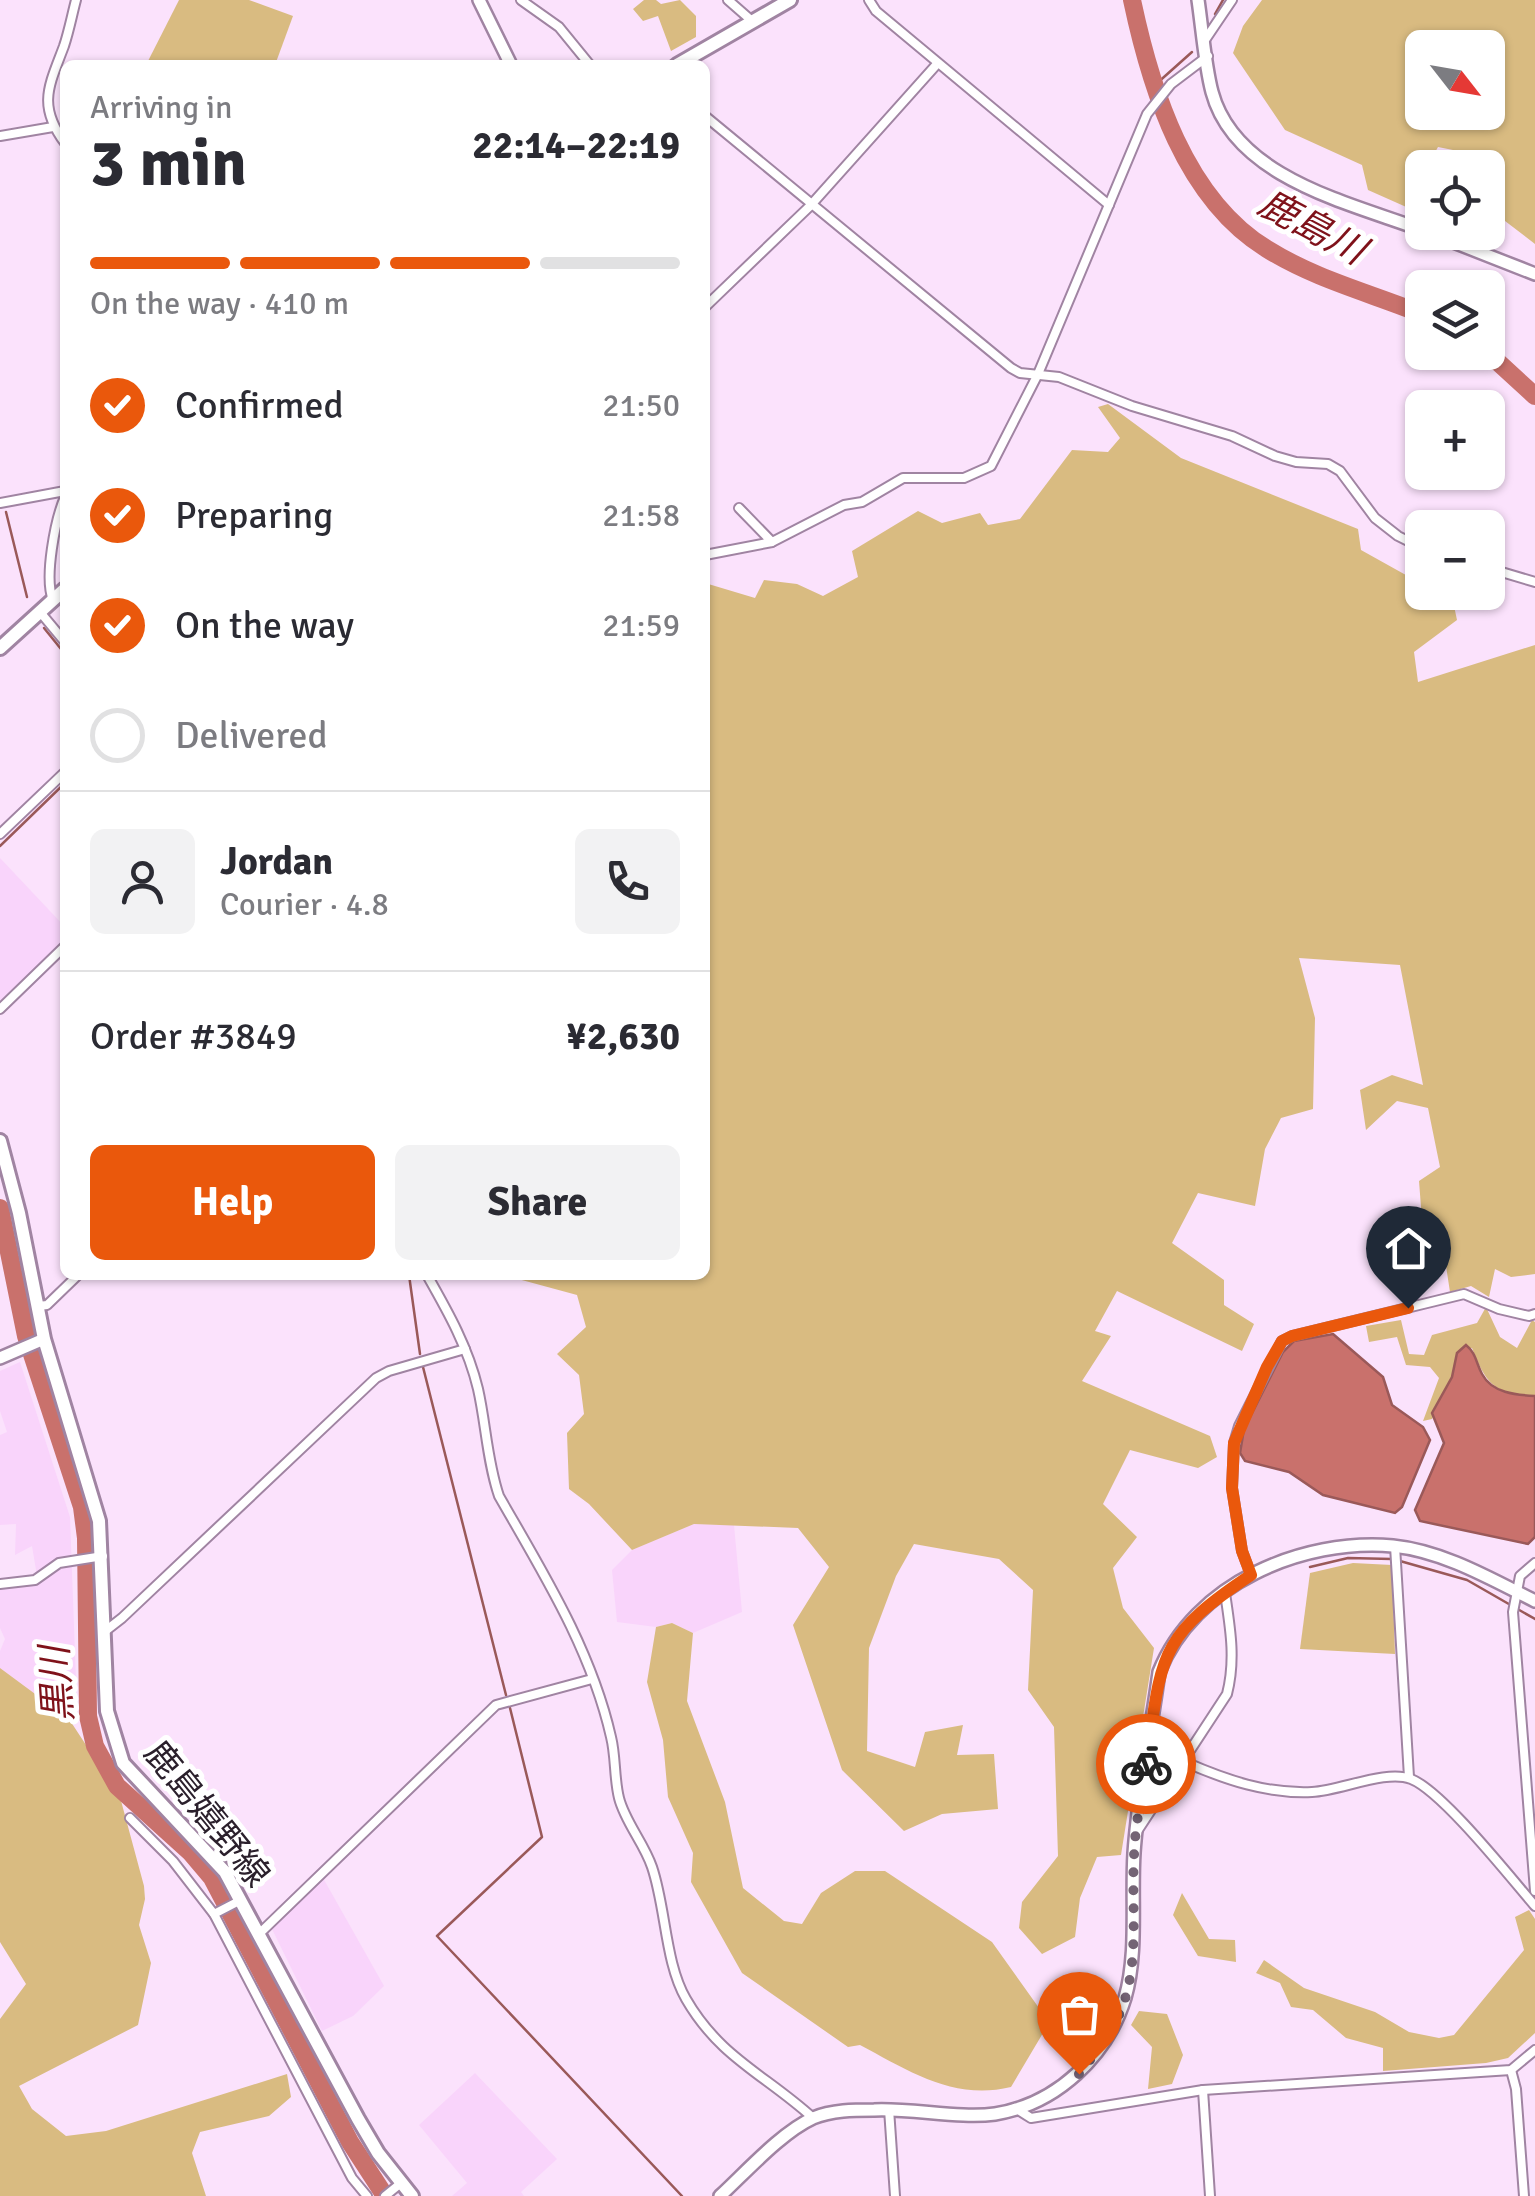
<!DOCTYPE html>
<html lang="en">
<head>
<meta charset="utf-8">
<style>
	body { margin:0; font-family:Signika,"Noto Sans JP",sans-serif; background:#f2f2f3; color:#2b2b33; height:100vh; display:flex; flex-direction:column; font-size:38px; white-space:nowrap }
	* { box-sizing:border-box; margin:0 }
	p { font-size:32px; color:#7c7c81 }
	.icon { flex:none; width:55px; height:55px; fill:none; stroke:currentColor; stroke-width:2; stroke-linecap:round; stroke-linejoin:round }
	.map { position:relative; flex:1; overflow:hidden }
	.sheet { position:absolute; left:60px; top:60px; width:650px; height:1220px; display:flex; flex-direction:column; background:#fff; border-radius:15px; box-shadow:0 2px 8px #0004 }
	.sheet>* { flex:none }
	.needle { width:65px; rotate:121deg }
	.fabs { position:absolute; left:1405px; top:30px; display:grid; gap:20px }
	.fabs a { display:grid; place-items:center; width:100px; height:100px; border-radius:15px; background:#fff; box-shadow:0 2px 8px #0004; font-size:50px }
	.pin { position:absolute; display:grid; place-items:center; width:85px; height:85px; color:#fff; margin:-102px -42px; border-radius:50% 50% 50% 0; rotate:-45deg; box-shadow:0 0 10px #0007 }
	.pin .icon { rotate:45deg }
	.courier { position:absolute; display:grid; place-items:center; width:100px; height:100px; margin:-50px; border:8px solid #ea580c; border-radius:50%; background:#fff; color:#222; box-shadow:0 2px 12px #0007 }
	.overview em { font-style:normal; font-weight:700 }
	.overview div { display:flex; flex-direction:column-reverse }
	.overview { display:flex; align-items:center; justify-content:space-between; height:170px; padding:0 30px }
	h1 { font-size:65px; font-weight:700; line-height:75px }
	.bar { display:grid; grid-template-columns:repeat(4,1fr); gap:15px 10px; align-content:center; height:120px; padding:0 30px }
	.bar i { height:12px; border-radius:8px; background:#e1e1e2 }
	.bar .selected { background:#ea580c }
	.bar p { grid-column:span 4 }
	.line { display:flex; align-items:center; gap:25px; padding:0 30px; border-top:2px solid #e1e1e2 }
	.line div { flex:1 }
	.round { display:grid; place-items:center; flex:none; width:105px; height:105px; border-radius:15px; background:#f2f2f3 }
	ol { padding:0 30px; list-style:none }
	li { display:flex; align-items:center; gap:30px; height:110px }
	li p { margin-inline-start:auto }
	li .icon { padding:10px; border-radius:50%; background:#ea580c; color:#fff; stroke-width:4 }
	li:last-child { color:#7c7c81 }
	li i { width:55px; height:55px; border:5px solid #e1e1e2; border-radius:50% }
	.cta { display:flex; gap:20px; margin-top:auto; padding:20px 30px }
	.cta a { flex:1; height:115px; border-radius:15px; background:#ea580c; color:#fff; font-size:40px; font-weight:700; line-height:115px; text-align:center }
	.cta a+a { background:#f2f2f3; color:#2b2b33 }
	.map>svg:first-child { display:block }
	.built { fill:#f9d4fb }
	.green { fill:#d9bb81; fill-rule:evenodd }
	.water { fill:#c9716c; stroke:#9a5959; stroke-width:2.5 }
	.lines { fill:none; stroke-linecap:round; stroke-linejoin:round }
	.stream { stroke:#9a5959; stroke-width:2.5 }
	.river { stroke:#c9716c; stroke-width:18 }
	.street-casing { stroke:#a084a2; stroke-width:12 }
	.secondary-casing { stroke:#a084a2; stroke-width:16 }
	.primary-casing { stroke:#a084a2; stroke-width:18 }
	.street { stroke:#fff; stroke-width:8 }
	.secondary { stroke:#fff; stroke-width:11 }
	.primary { stroke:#fff; stroke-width:12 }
	.done { stroke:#746475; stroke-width:10; stroke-dasharray:0 18 }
	.route { stroke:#ea580c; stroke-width:12 }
	.labels { text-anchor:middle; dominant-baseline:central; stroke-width:10; stroke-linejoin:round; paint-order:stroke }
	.street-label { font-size:35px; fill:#2b202c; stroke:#fff }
	.water-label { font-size:38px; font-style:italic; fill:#7f121a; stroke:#fff }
</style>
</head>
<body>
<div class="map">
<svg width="1535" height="2196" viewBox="0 0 1535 2196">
	<rect width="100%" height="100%" fill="#fbe2fc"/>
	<g class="built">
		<path d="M0,858L65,927V939L0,1001Z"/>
		<path d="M20,1362L70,1517L77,1708L69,1719L0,1668V1651L5,1639L0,1628V1589L38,1582L32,1546L15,1555L16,1524L0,1525V1435L7,1432L0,1411V1371Z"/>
		<path d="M694,1524L734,1525L742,1612L693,1633L672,1623L656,1627L617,1622L612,1570L632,1550Z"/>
		<path d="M323,1878L384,1986L353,2016L322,2031L271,1927Z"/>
		<path d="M475,2073L557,2159L521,2192L524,2196H452L467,2183L419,2125Z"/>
	</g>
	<g class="green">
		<path d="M179,0H249L293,16L275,65H146Z"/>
		<path d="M644,0H656L661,4L680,0L696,16V37L671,51L658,16L643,21L633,9Z"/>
		<path d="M1262,0H1535V244L1488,208V168L1478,167V155L1438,147L1427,167L1422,168L1419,182L1422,185V214L1368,190L1362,165L1285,130L1233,53L1243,26ZM1422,48H1488V112H1422Z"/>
		<path d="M1108,404L1181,458L1358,529L1361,550L1422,584V592L1437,593L1453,601L1457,620L1414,652L1418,682L1535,645V1274L1511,1277L1495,1269L1489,1297L1471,1286L1450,1292L1446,1266L1424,1246L1419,1181L1440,1167L1428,1108L1397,1101L1366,1130L1360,1090L1392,1075L1423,1085L1400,965L1299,958L1315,1018L1313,1109L1281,1118L1265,1149L1255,1206L1198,1193L1172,1243L1224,1280V1305L1254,1324L1242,1351L1117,1291L1095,1331L1111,1336L1082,1381L1210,1436L1217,1457L1198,1468L1130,1450L1103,1504L1137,1537L1113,1568L1123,1608L1154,1648L1121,1855L1097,1857L1080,1898L1075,1937L1042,1954L1019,1928L1022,1902L1058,1856L1054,1727L1028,1690L1033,1590L999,1559L914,1544L896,1576L869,1648L867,1751L915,1767L925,1732L963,1725L957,1755L994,1754L998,1809L942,1814L904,1831L842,1770L793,1625L829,1567L798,1528L694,1524L632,1550L589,1504L569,1489L567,1433L584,1414L579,1375L557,1354L586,1327L577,1295L518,1279H490L486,1275H705V583L755,598L764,580L797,584L823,596L858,577L852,551L918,511L942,523L980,513L988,525L1020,519L1072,450L1108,452L1120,438L1098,407Z"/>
		<path d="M1486,1307L1500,1337L1517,1348L1532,1320L1535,1322V1396C1494,1393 1487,1386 1472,1348L1457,1353L1452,1377L1432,1419L1423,1421L1439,1378L1430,1367L1406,1365L1397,1337L1369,1342L1366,1326L1401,1320L1409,1354L1424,1355L1432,1335L1477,1323Z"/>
		<path d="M1353,1563L1392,1565L1395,1654L1300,1649L1310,1573Z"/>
		<path d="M672,1623L693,1633L687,1701L725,1802L743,1888L784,1921L802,1924L821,1893L855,1871H885L992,1942L1039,2008L1043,2033L1011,2087C954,2101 909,2071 860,2045L848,2047L742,1973L691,1882L693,1853L668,1797L663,1740L647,1682L656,1627Z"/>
		<path d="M0,1668L69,1719L120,1797L144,1886L145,1899L139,1925L151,1963L138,2025L19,2086L32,2109L66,2136L106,2131L287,2074L291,2097L269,2116L200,2132L192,2153L206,2196H0V2019L26,1984L0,1942Z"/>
		<path d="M1182,1893L1209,1939L1235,1940L1236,1962L1198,1956L1173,1915Z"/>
		<path d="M1529,1910L1535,1919V2033L1508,2058L1486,2063L1383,2071V2048L1346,2038L1313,2010L1291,2007L1280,1983L1256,1973L1264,1960L1304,1988L1375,2012L1409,2032L1439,2038L1454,2035L1524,1950L1515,1917Z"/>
		<path d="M1139,2011L1167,2014L1183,2055L1172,2084L1148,2089L1152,2047L1131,2025Z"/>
	</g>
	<g class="water">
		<path d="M1333,1334L1383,1377L1392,1405L1423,1427L1430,1440L1402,1507L1395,1513L1323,1495L1289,1472L1245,1461L1240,1453L1244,1429L1283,1352L1294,1341Z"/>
		<path d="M1466,1345C1476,1353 1476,1363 1482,1374C1492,1393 1516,1395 1535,1396V1537L1528,1544L1420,1521L1415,1510L1444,1443L1432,1413L1452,1377L1457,1353Z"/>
	</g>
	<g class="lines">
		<g class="stream">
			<path d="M1215,14L1223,0"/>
			<path d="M1155,85L1192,52"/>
			<path d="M6,512L27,597"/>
			<path d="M44,628L65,654"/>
			<path d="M0,846L65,783"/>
			<path d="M409,1275L420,1354"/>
			<path d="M423,1367L506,1695"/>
			<path d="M1400,1561L1467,1580L1535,1619"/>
			<path d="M1310,1567L1348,1558L1392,1559"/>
			<path d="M510,1708L542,1837L437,1936L682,2196"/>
		</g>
		<g class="river">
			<path d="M1132,0C1151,90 1185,199 1267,249C1315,279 1370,293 1422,314"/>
			<path d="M1487,352L1535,396"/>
			<path d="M0,1208L26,1336L82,1507L86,1538L88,1716L95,1746L117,1786L190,1852L212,1878L350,2142L385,2196"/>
		</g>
		<defs>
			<g id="street">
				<path d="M521,0L559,27L590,65"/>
				<path d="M728,0L752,21"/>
				<path d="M869,0L876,11L1109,205"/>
				<path d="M1205,40L1232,0"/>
				<path d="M705,116L1011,368L1020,373L1059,377L1132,406L1232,436L1275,456L1296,462L1328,464L1340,471L1375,518L1398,536L1422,548"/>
				<path d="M0,136L53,127"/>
				<path d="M65,143C37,105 49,86 64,46C69,31 72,15 76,0"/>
				<path d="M705,307L810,206L937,64"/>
				<path d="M0,503L65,491"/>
				<path d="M739,508L772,542"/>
				<path d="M705,555L772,542L844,505L862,502L903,478H964L991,466L1038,374L1147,114L1171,84L1208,56"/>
				<path d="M1488,568L1535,582"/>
				<path d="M53,600C44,578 55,520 65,497"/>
				<path d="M40,612L65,642"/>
				<path d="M0,834L65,772"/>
				<path d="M0,1009L65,946"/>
				<path d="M427,1275C448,1312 468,1347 478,1389C486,1424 487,1461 499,1496C543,1573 591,1649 611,1737C616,1757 614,1778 619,1798C625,1822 644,1843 652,1867C666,1908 665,1963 686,1999C720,2058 766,2075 813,2118"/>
				<path d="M39,1306L47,1305L78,1275"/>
				<path d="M1395,1546L1409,1777"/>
				<path d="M1535,1563L1520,1576L1513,1612L1535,1891"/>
				<path d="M1251,1575L1242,1551L1232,1488L1234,1443L1239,1426L1282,1341L1292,1336L1464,1294L1499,1309L1529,1316L1535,1314"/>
				<path d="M0,1584L35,1580L59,1563L103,1556"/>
				<path d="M104,1632L122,1618L376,1378L389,1371L465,1349"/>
				<path d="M1185,1762C1226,1780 1267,1794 1312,1792C1340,1791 1386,1769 1411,1779C1442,1791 1510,1877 1535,1906"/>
				<path d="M130,1818L173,1861L214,1914L352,2178L367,2196"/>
				<path d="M1136,1833L1227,1694C1236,1659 1230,1627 1225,1593"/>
				<path d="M214,1914L241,1900"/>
				<path d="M259,1934L496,1705L592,1679"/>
				<path d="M1511,2070L1516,2089L1524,2196"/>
				<path d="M1203,2090L1210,2196"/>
				<path d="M1015,2108L1031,2118L1203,2090L1511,2070L1535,2050"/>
				<path d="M889,2109L895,2196"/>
				<path d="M385,2196L401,2183"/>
			</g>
			<g id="secondary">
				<path d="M479,0L511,65"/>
				<path d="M1198,0C1202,27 1205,66 1212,92C1235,178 1350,203 1422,230"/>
				<path d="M1428,232L1535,274"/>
				<path d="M0,1358L44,1339"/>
				<path d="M720,2196C746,2172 782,2132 813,2118C832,2110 854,2110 874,2110C911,2108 960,2119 995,2114C1057,2104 1107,2056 1125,1998C1138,1953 1131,1900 1134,1853C1138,1793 1151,1732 1159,1672C1194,1584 1302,1538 1393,1546C1443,1551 1491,1579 1535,1601"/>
			</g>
			<g id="primary">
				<path d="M677,65L790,0"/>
				<path d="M0,648L65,589"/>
				<path d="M0,1141L19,1213L44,1339L99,1521L107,1711L123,1763L225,1872L358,2119L378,2153L412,2196"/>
			</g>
		</defs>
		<use href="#street" class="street-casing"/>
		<use href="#secondary" class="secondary-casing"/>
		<use href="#primary" class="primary-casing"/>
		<use href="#street" class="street"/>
		<use href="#secondary" class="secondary"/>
		<use href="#primary" class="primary"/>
	</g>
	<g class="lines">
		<path class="done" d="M1079,2074C1093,2056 1108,2038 1118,2017C1141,1970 1131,1907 1134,1856C1135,1825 1142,1794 1146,1764"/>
		<path class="route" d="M1146,1764C1162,1657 1156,1638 1251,1575L1242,1551L1232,1488L1234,1443L1267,1367L1282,1341L1292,1336L1408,1308"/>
	</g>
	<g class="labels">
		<g class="street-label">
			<text transform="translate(207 1814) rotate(51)">鹿島嬉野線</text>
		</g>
		<g class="water-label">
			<text transform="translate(1312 227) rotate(28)">鹿島川</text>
			<text transform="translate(57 1684) rotate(-94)">黒川</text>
		</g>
	</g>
</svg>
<div class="fabs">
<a><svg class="needle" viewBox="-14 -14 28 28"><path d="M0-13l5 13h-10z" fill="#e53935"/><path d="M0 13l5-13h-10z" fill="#7c7c81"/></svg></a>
<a><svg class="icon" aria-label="locate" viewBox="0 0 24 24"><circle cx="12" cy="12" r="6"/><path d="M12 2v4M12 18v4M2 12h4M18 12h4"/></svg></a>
<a><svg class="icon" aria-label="layers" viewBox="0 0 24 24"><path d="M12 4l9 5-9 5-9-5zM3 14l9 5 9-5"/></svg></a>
<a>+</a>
<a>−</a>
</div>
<div class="pin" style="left:1079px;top:2074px;background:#ea580c"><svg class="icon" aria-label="bag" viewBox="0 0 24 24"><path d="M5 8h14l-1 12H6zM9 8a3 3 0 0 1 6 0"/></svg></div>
<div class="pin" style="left:1408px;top:1308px;background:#1f2937"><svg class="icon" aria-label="home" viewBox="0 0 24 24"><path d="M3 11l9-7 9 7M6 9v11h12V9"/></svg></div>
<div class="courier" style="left:1146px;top:1764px"><svg class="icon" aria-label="bike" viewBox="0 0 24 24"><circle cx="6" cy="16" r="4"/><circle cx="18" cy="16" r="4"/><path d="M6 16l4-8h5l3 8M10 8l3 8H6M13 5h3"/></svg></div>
<section class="sheet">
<div class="overview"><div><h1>3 min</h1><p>Arriving in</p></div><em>22:14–22:19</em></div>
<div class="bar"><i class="selected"></i><i class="selected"></i><i class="selected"></i><i></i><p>On the way · 410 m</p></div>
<ol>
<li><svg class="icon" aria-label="check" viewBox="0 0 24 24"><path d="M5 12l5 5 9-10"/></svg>Confirmed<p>21:50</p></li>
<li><svg class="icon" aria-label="check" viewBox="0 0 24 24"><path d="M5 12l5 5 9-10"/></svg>Preparing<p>21:58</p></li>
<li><svg class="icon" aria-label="check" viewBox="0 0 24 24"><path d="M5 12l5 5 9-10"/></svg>On the way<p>21:59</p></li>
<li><i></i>Delivered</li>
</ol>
<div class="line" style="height:180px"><a class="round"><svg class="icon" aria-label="person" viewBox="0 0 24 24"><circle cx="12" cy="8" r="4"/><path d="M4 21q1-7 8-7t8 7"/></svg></a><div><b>Jordan</b><p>Courier · 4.8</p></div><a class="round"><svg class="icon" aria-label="phone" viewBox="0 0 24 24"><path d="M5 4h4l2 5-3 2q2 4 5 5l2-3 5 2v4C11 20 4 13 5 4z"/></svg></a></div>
<div class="line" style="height:130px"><div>Order #3849</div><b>¥2,630</b></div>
<div class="cta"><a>Help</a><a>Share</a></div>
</section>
</div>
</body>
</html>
